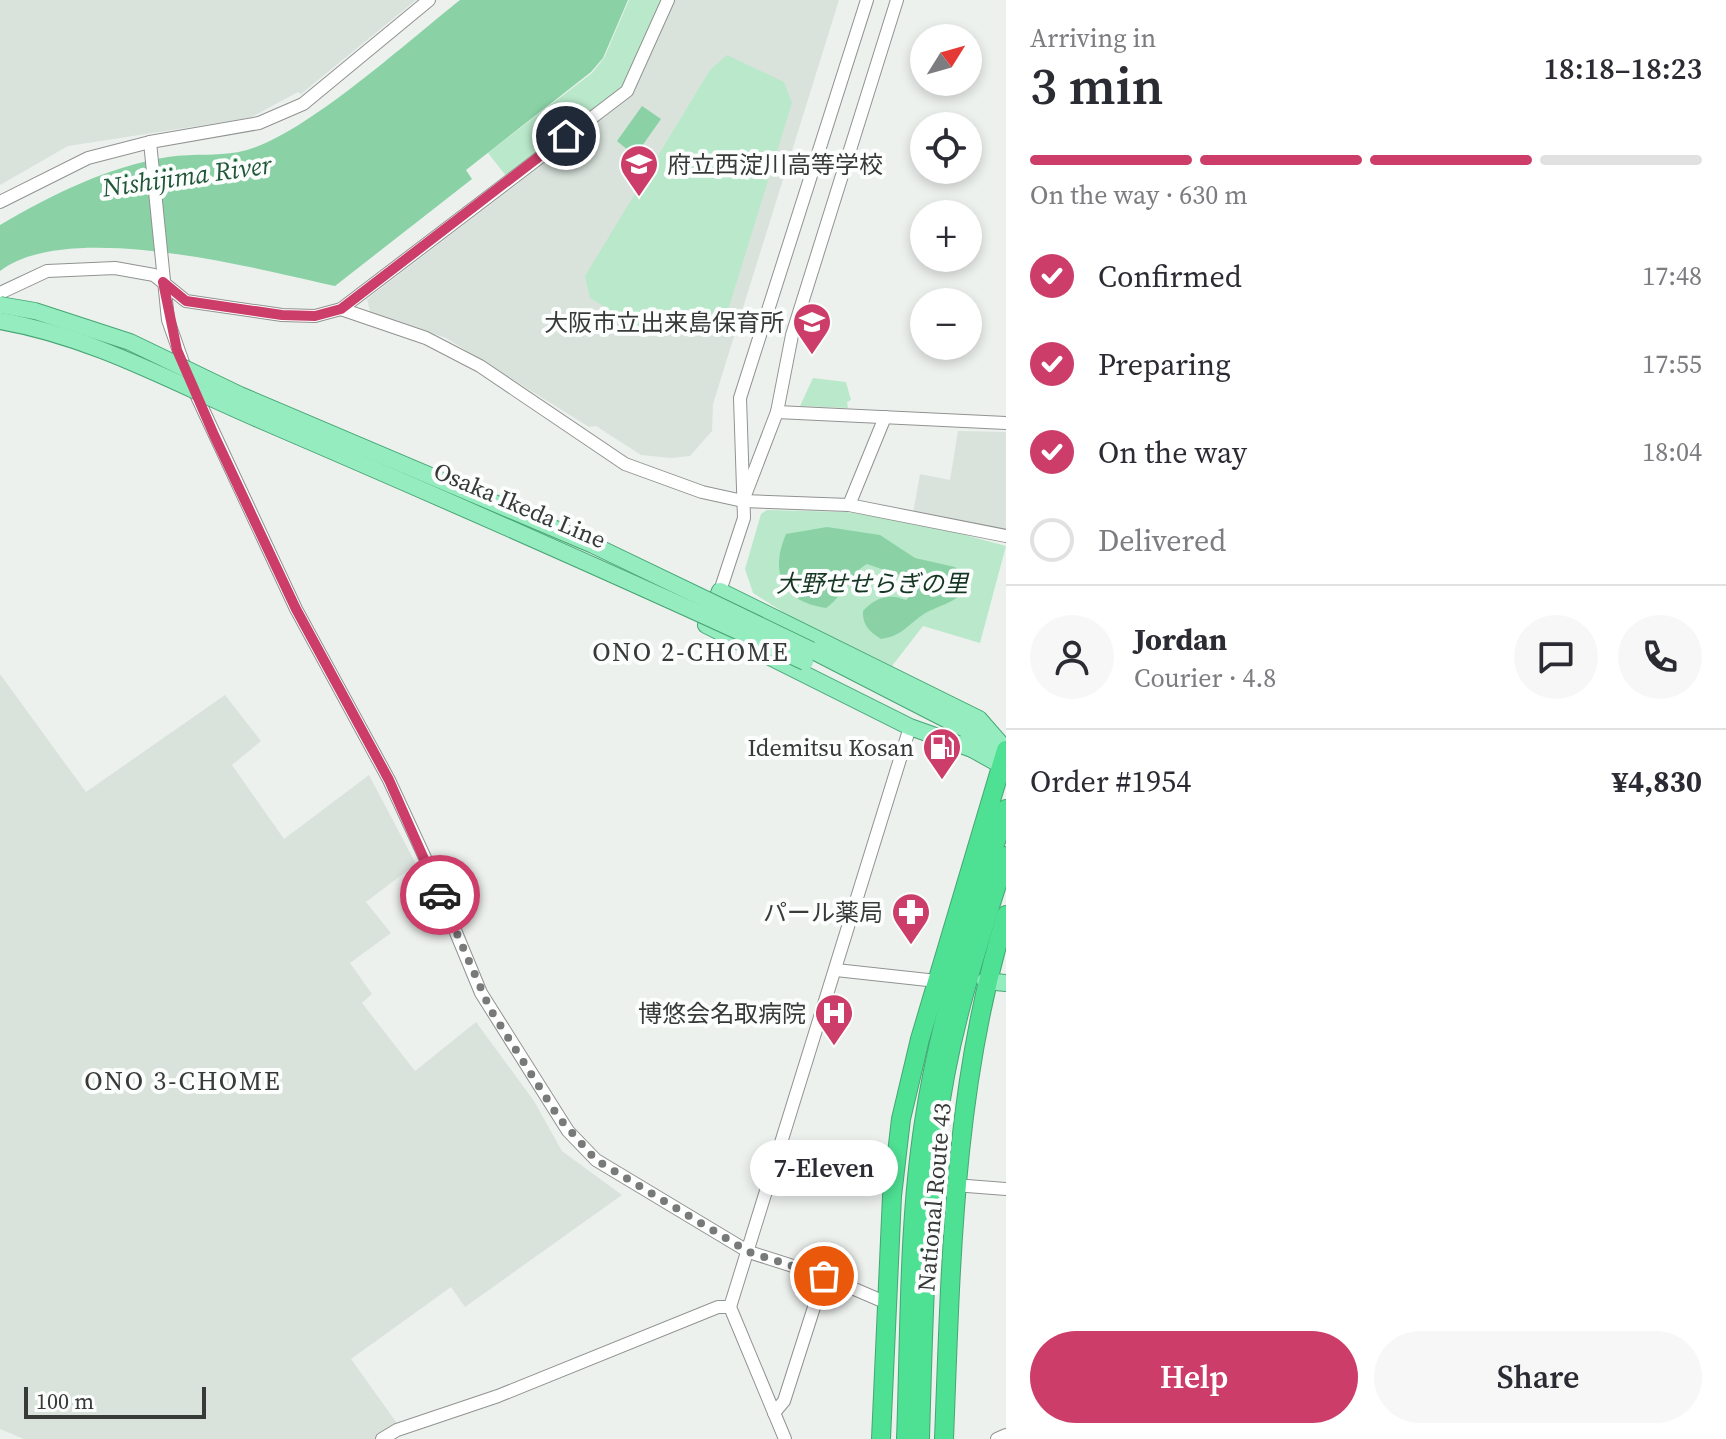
<!DOCTYPE html>
<html lang="en">
<head>
<meta charset="utf-8">
<style>
	body { margin:0; font-family:"Source Serif 4","Noto Sans JP",serif; background:#f7f7f7; color:#2b2b33; height:100vh; display:flex; flex-direction:column; font-size:30px; white-space:nowrap }
	* { box-sizing:border-box; margin:0 }
	p { font-size:26px; color:#7c7c81 }
	.icon { flex:none; width:44px; height:44px; fill:none; stroke:currentColor; stroke-width:2; stroke-linecap:round; stroke-linejoin:round }
	.map { position:relative; flex:1; overflow:hidden }
	.panel { display:flex; flex-direction:column; background:#fff; width:720px }
	.panel>* { flex:none }
	.needle { width:52px; rotate:53deg }
	.fabs { position:absolute; left:910px; top:24px; display:grid; gap:16px }
	.fabs a { display:grid; place-items:center; width:72px; height:72px; border-radius:50%; background:#fff; box-shadow:0 4px 12px #0003; font-size:40px }
	.scale { position:absolute; left:24px; bottom:20px; width:182px; box-sizing:border-box; padding-left:8px; border:4px solid #383a39; border-top:0; font-size:22px; line-height:28px; white-space:nowrap; color:#383a39; -webkit-text-stroke:6px #fbfefc; paint-order:stroke }
	.pin { position:absolute; display:grid; place-items:center; width:68px; height:68px; color:#fff; margin:-34px; border:4px solid #fff; border-radius:50%; box-shadow:0 2px 8px #0007 }
	.courier { position:absolute; display:grid; place-items:center; width:80px; height:80px; margin:-40px; border:6px solid #cc3e69; border-radius:50%; background:#fff; color:#222; box-shadow:0 2px 10px #0007 }
	.bubble { position:absolute; height:56px; border-radius:28px; background:#fff; box-shadow:0 4px 12px #0003; font-size:26px; font-weight:600; line-height:56px; text-align:center }
	.head em { font-style:normal; font-weight:600 }
	.head div { display:flex; flex-direction:column-reverse }
	.head { display:flex; align-items:center; justify-content:space-between; height:136px; padding:0 24px }
	h1 { font-size:52px; font-weight:600; line-height:60px }
	.bar { display:grid; grid-template-columns:repeat(4,1fr); gap:12px 8px; align-content:center; height:96px; padding:0 24px }
	.bar i { height:10px; border-radius:6px; background:#e1e1e2 }
	.bar .on { background:#cc3e69 }
	.bar p { grid-column:span 4 }
	.line { display:flex; align-items:center; gap:20px; padding:0 24px; border-top:2px solid #e1e1e2 }
	.line div { flex:1 }
	.round { display:grid; place-items:center; flex:none; width:84px; height:84px; border-radius:42px; background:#f7f7f7 }
	ol { padding:0 24px; list-style:none }
	li { display:flex; align-items:center; gap:24px; height:88px }
	li p { margin-inline-start:auto }
	li .icon { padding:8px; border-radius:50%; background:#cc3e69; color:#fff; stroke-width:4 }
	li:last-child { color:#7c7c81 }
	li i { width:44px; height:44px; border:4px solid #e1e1e2; border-radius:50% }
	.primary-button { display:flex; gap:16px; margin-top:auto; padding:16px 24px }
	.primary-button a { flex:1; height:92px; border-radius:48px; background:#cc3e69; color:#fff; font-size:32px; font-weight:600; line-height:92px; text-align:center }
	.primary-button a+a { background:#f7f7f7; color:#2b2b33 }
	main { display:flex; flex:1; min-height:0 }
	.map>svg:first-child { display:block }
	.built { fill:#d9e3dc }
	.green { fill:#bae8ca }
	.water { fill:#8ad2a5 }
	.lines { fill:none; stroke-linecap:round; stroke-linejoin:round }
	.minor-casing { stroke:#909391; stroke-width:14 }
	.major-casing { stroke:#46a674; stroke-width:18 }
	.highway-casing { stroke:#46a674; stroke-width:20 }
	.minor { stroke:#fff; stroke-width:12 }
	.major { stroke:#95ecbe; stroke-width:16 }
	.highway { stroke:#4ee093; stroke-width:18 }
	.major-bridge-casing { stroke:#46a674; stroke-width:18; stroke-linecap:butt }
	.major-bridge { stroke:#95ecbe; stroke-width:16 }
	.done { stroke:#777a78; stroke-width:8; stroke-dasharray:0 14.4 }
	.route { stroke:#cc3e69; stroke-width:10 }
	.labels { text-anchor:middle; dominant-baseline:central; stroke-width:8; stroke-linejoin:round; paint-order:stroke }
	.poi-label { font-size:24px; fill:#383a39; stroke:#fbfefc; text-anchor:end }
	.street-label { font-size:24px; fill:#383a39; stroke:#fbfefc }
	.park-label { font-size:24px; font-style:italic; fill:#153523; stroke:#fbfefc }
	.water-label { font-size:26px; font-style:italic; fill:#215739; stroke:#fbfefc }
	.neighbourhood-label { font-size:26px; letter-spacing:2px; fill:#383a39; stroke:#fbfefc }
</style>
</head>
<body>
<main>
<div class="map">
<svg width="1006" height="1439" viewBox="0 0 1006 1439">
	<rect width="100%" height="100%" fill="#edf1ee"/>
	<g class="built">
		<path d="M0,0H416L301,94L298,92L250,118L68,146L0,185Z"/>
		<path d="M675,0H839L713,404L712,431L690,456L671,458L641,455L596,426L589,427L446,338L370,312L367,299L632,96Z"/>
		<path d="M958,431L1006,432V532L913,513L920,474L950,480Z"/>
		<path d="M0,674L86,792L225,695L261,741L232,765L284,839L369,775L416,864L366,902L391,933L350,963L372,994L362,1003L415,1071L476,1022L534,1101L562,1151L622,1195L465,1307L451,1287L351,1359L399,1426L374,1439H24L0,1429Z"/>
	</g>
	<g class="green">
		<path d="M629,0H661L622,88L507,177L488,153L592,73L604,58Z"/>
		<path d="M727,55L784,82L792,103L720,336L641,329L590,298L585,276L710,70Z"/>
		<path d="M813,378L846,382L851,400L847,402L848,408L800,406Z"/>
		<path d="M767,510L847,512L928,525L1006,546L980,643L923,626L892,666L791,617L753,593L745,569L761,514Z"/>
	</g>
	<g class="water">
		<path d="M460,0H628L603,58L591,72L466,170L472,179L335,286C254,268 68,219 0,271V225C53,194 107,167 168,157C194,153 222,157 247,150C307,133 408,41 460,0Z"/>
		<path d="M642,106L661,119L635,156L617,141Z"/>
		<path d="M827,527L880,535L915,558L955,567L965,577L966,589C953,605 937,605 921,616C906,627 901,636 881,639C870,632 862,625 863,611C875,597 890,593 906,600L914,592V588L899,575L867,564C849,574 843,597 826,608C783,602 769,573 786,534Z"/>
	</g>
	<g class="lines">
		<defs>
			<g id="minor">
				<path d="M150,142L168,320L186,371"/>
				<path d="M0,202L88,158L150,142L259,123L303,104L429,0"/>
				<path d="M0,293L47,271L115,268L154,275L186,301L282,315L315,316L341,309L627,91L668,0"/>
				<path d="M341,309L426,338L480,366L625,464L702,492L743,501L849,505L1006,536"/>
				<path d="M193,388L296,609L389,780L426,860L481,993L568,1131L596,1160L749,1252L824,1276L887,1303"/>
				<path d="M777,412L1006,423"/>
				<path d="M744,498L777,412L792,335L897,0"/>
				<path d="M849,505L885,417"/>
				<path d="M720,591L744,518L740,398L867,0"/>
				<path d="M836,970L937,981"/>
				<path d="M954,1185L1006,1189"/>
				<path d="M774,1413L784,1401L824,1276"/>
				<path d="M382,1439L397,1430L498,1396L718,1307H730"/>
				<path d="M785,1439L730,1307L910,727"/>
				<path d="M997,1439L1006,1435"/>
			</g>
			<g id="major">
				<path d="M811,650L998,746"/>
				<path d="M963,744L1006,768"/>
				<path d="M972,749L910,727L706,625L720,591L979,719L1006,750"/>
				<path d="M985,981L1006,983"/>
			</g>
			<g id="highway">
				<path d="M881,1439L892,1196L901,1119L920,1039L1006,750"/>
				<path d="M906,1439C910,1334 908,1226 924,1122C940,1015 974,913 1006,809"/>
				<path d="M920,1439C923,1336 925,1231 937,1128C948,1034 978,945 1006,856"/>
				<path d="M944,1439C951,1263 953,1085 1006,915"/>
			</g>
		</defs>
		<use href="#minor" class="minor-casing"/>
		<use href="#major" class="major-casing"/>
		<use href="#highway" class="highway-casing"/>
		<use href="#minor" class="minor"/>
		<use href="#major" class="major"/>
		<use href="#highway" class="highway"/>
		<defs>
			<g id="major-bridge">
				<path d="M0,305L35,311L130,342L240,395L593,545L811,650"/>
				<path d="M0,321C98,338 181,387 272,425C451,502 628,580 805,662"/>
			</g>
		</defs>
		<use href="#major-bridge" class="major-bridge-casing"/>
		<use href="#major-bridge" class="major-bridge"/>
	</g>
	<g class="lines">
		<path class="done" d="M440,895L490,1009L559,1118L596,1160L749,1252L824,1276"/>
		<path class="route" d="M440,895L389,780L296,609L214,435L177,350L163,282L186,301L282,315L315,316L341,309L566,136"/>
	</g>
	<defs>
		<symbol id="school-pin" viewBox="-11 -11 22 30"><path d="M0 17L-7.5 6A9.5 9.5 0 1 1 7.5 6Z" fill="#cc3e69" stroke="#fbfefc"/><path d="M0-5L7-2L0 1L-7-2ZM-4 1L0 2.5L4 1V4Q0 6-4 4Z" fill="#fff"/></symbol>
		<symbol id="fuel-pin" viewBox="-11 -11 22 30"><path d="M0 17L-7.5 6A9.5 9.5 0 1 1 7.5 6Z" fill="#cc3e69" stroke="#fbfefc"/><path d="M-5.5-6h7V0h2V4h1.3V-2.5L3-4.5l.8-.8L6-3V5H2.5V1h-1V6h-7ZM-4.2-4.7v3.2H.2V-4.7Z" fill="#fff"/></symbol>
		<symbol id="pharmacy-pin" viewBox="-11 -11 22 30"><path d="M0 17L-7.5 6A9.5 9.5 0 1 1 7.5 6Z" fill="#cc3e69" stroke="#fbfefc"/><path d="M-2-6h4v4h4v4h-4v4h-4v-4h-4v-4h4Z" fill="#fff"/></symbol>
		<symbol id="hospital-pin" viewBox="-11 -11 22 30"><path d="M0 17L-7.5 6A9.5 9.5 0 1 1 7.5 6Z" fill="#cc3e69" stroke="#fbfefc"/><path d="M-5-5h3v3.5h4V-5h3V5h-3V1.5h-4V5h-3Z" fill="#fff"/></symbol>
	</defs>
	<g fill-rule="evenodd">
		<use href="#school-pin" x="617" y="142" width="44" height="60"/>
		<use href="#school-pin" x="790" y="300" width="44" height="60"/>
		<use href="#fuel-pin" x="920" y="725" width="44" height="60"/>
		<use href="#pharmacy-pin" x="889" y="890" width="44" height="60"/>
		<use href="#hospital-pin" x="812" y="991" width="44" height="60"/>
	</g>
	<g class="labels">
		<g class="poi-label">
			<text x="667" y="164" text-anchor="start">府立西淀川高等学校</text>
			<text x="784" y="322">大阪市立出来島保育所</text>
			<text x="914" y="747">Idemitsu Kosan</text>
			<text x="883" y="912">パール薬局</text>
			<text x="806" y="1013">博悠会名取病院</text>
		</g>
		<g class="street-label">
			<text transform="translate(520 505) rotate(23)">Osaka Ikeda Line</text>
			<text transform="translate(934 1197) rotate(-85)">National Route 43</text>
		</g>
		<g class="park-label">
			<text x="872" y="583">大野せせらぎの里</text>
		</g>
		<g class="water-label">
			<text transform="translate(187 176) rotate(-8)">Nishijima River</text>
		</g>
		<g class="neighbourhood-label">
			<text x="691" y="652">ONO 2-CHOME</text>
			<text x="183" y="1081">ONO 3-CHOME</text>
		</g>
	</g>
</svg>
<div class="fabs">
<a><svg class="needle" viewBox="-14 -14 28 28"><path d="M0-13l5 13h-10z" fill="#e53935"/><path d="M0 13l5-13h-10z" fill="#7c7c81"/></svg></a>
<a><svg class="icon" aria-label="locate" viewBox="0 0 24 24"><circle cx="12" cy="12" r="6"/><path d="M12 2v4M12 18v4M2 12h4M18 12h4"/></svg></a>
<a>+</a>
<a>−</a>
</div>
<div class="scale">100 m</div>
<div class="pin" style="left:824px;top:1276px;background:#ea580c"><svg class="icon" aria-label="bag" viewBox="0 0 24 24"><path d="M5 8h14l-1 12H6zM9 8a3 3 0 0 1 6 0"/></svg></div>
<div class="pin" style="left:566px;top:136px;background:#1f2937"><svg class="icon" aria-label="home" viewBox="0 0 24 24"><path d="M3 11l9-7 9 7M6 9v11h12V9"/></svg></div>
<div class="courier" style="left:440px;top:895px"><svg class="icon" aria-label="car" viewBox="0 0 24 24"><path d="M5 17H2v-5l4-1 3-4h7l3 4 3 1v5h-3M9 17h6M6 11h13"/><circle cx="7" cy="17" r="2"/><circle cx="17" cy="17" r="2"/></svg></div>
<div class="bubble" style="left:750px;top:1140px;width:148px">7-Eleven</div>
</div>
<section class="panel">
<div class="head"><div><h1>3 min</h1><p>Arriving in</p></div><em>18:18–18:23</em></div>
<div class="bar"><i class="on"></i><i class="on"></i><i class="on"></i><i></i><p>On the way · 630 m</p></div>
<ol>
<li><svg class="icon" aria-label="check" viewBox="0 0 24 24"><path d="M5 12l5 5 9-10"/></svg>Confirmed<p>17:48</p></li>
<li><svg class="icon" aria-label="check" viewBox="0 0 24 24"><path d="M5 12l5 5 9-10"/></svg>Preparing<p>17:55</p></li>
<li><svg class="icon" aria-label="check" viewBox="0 0 24 24"><path d="M5 12l5 5 9-10"/></svg>On the way<p>18:04</p></li>
<li><i></i>Delivered</li>
</ol>
<div class="line" style="height:144px"><a class="round"><svg class="icon" aria-label="person" viewBox="0 0 24 24"><circle cx="12" cy="8" r="4"/><path d="M4 21q1-7 8-7t8 7"/></svg></a><div><b>Jordan</b><p>Courier · 4.8</p></div><a class="round"><svg class="icon" aria-label="chat" viewBox="0 0 24 24"><path d="M4 5h16v11H9l-5 4z"/></svg></a><a class="round"><svg class="icon" aria-label="phone" viewBox="0 0 24 24"><path d="M5 4h4l2 5-3 2q2 4 5 5l2-3 5 2v4C11 20 4 13 5 4z"/></svg></a></div>
<div class="line" style="height:104px"><div>Order #1954</div><b>¥4,830</b></div>
<div class="primary-button"><a>Help</a><a>Share</a></div>
</section>
</main>
</body>
</html>
